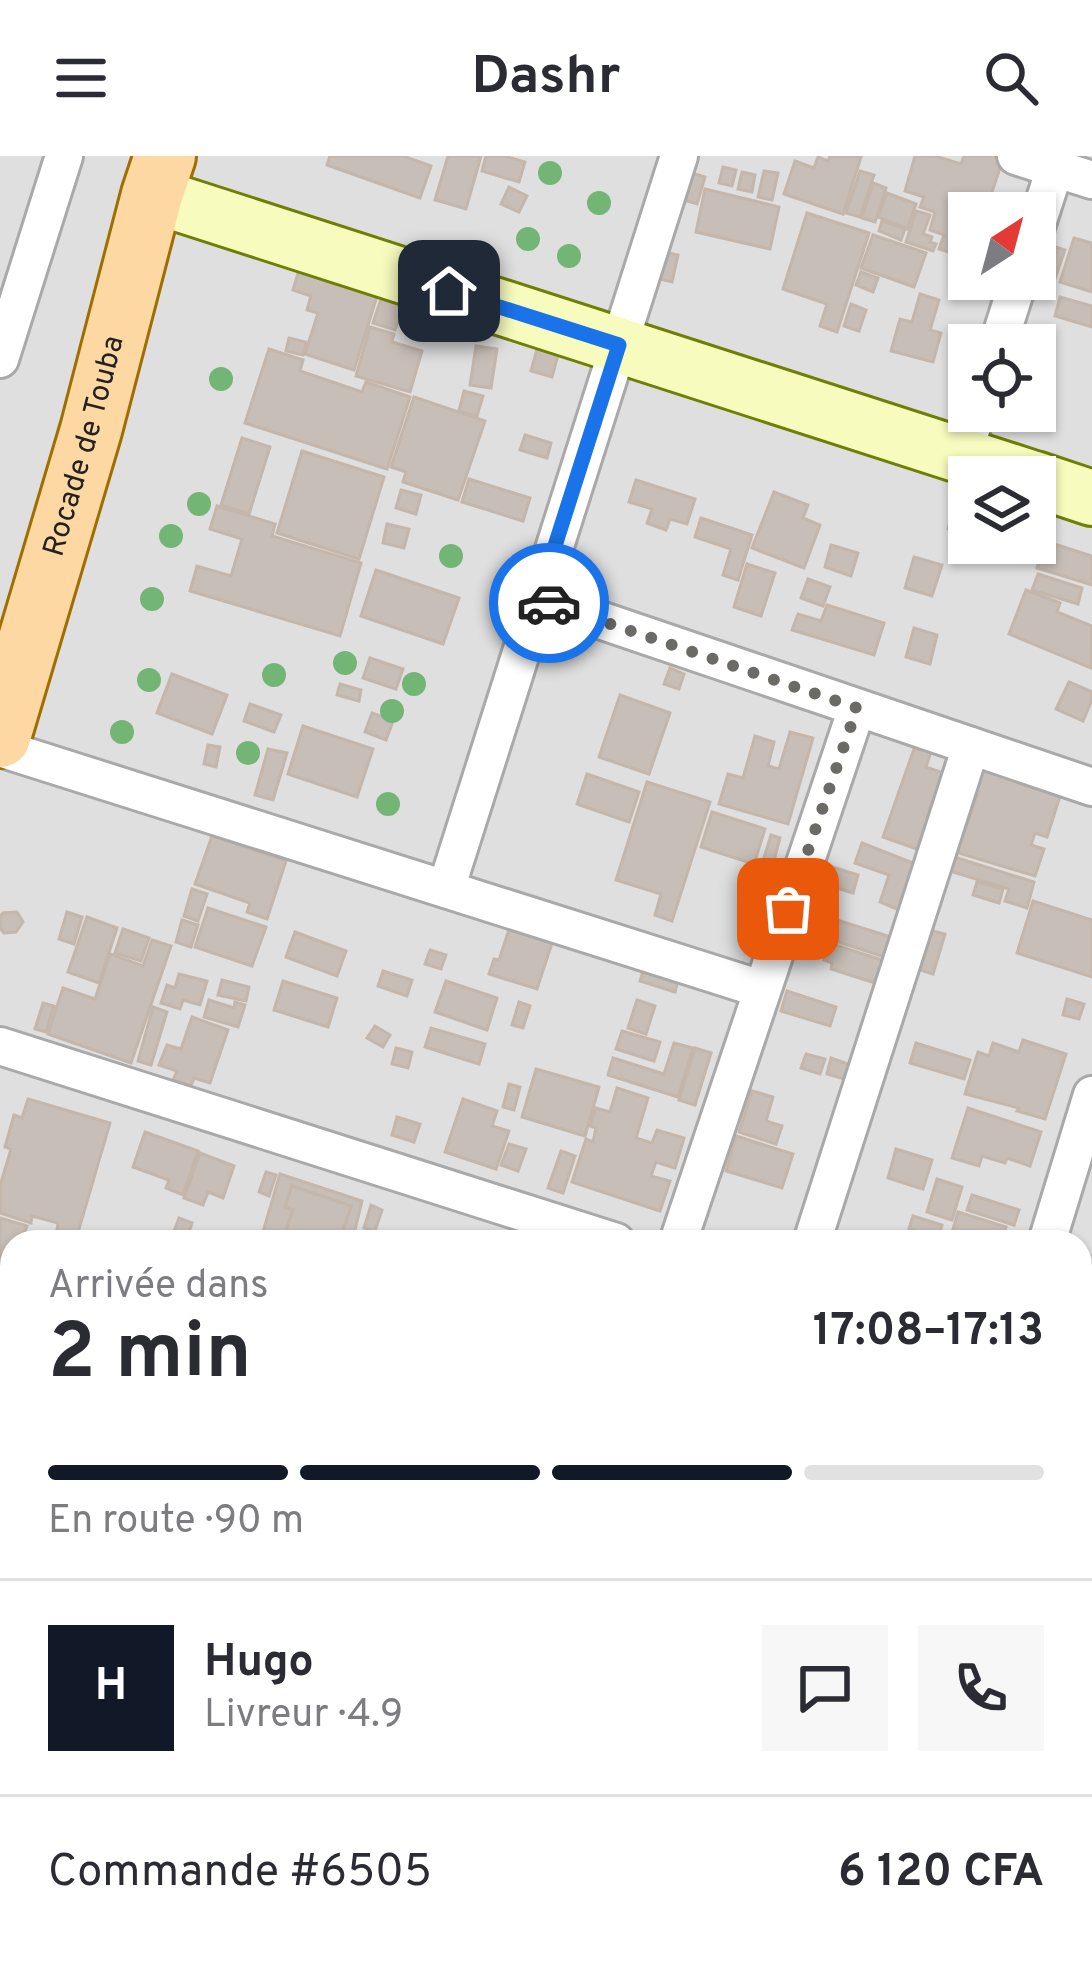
<!DOCTYPE html>
<html lang="fr">
<head>
<meta charset="utf-8">
<style>
	body { margin:0; font-family:Overpass,sans-serif; background:#f7f7f7; color:#2b2b33; height:100vh; display:flex; flex-direction:column; font-size:45px; white-space:nowrap }
	* { box-sizing:border-box; margin:0 }
	p { font-size:39px; color:#7c7c81 }
	.icon { flex:none; width:66px; height:66px; fill:none; stroke:currentColor; stroke-width:2; stroke-linecap:round; stroke-linejoin:round }
	.map { position:relative; flex:1; overflow:hidden }
	.sheet { position:absolute; left:0px; top:1074px; width:1092px; height:747px; display:flex; flex-direction:column; background:#fff; border-radius:36px 36px 0 0; box-shadow:0 3px 9px #0004 }
	.sheet>* { flex:none }
	.needle { width:78px; rotate:36deg }
	.tools { position:absolute; left:948px; top:36px; display:grid; gap:24px }
	.tools a { display:grid; place-items:center; width:108px; height:108px; border-radius:0px; background:#fff; box-shadow:0 3px 9px #0004; font-size:60px }
	.pin { position:absolute; display:grid; place-items:center; width:102px; height:102px; color:#fff; margin:-51px; border-radius:24px; box-shadow:0 6px 18px #0006 }
	.courier { position:absolute; display:grid; place-items:center; width:120px; height:120px; margin:-60px; border:9px solid #1a73e8; border-radius:50%; background:#fff; color:#222; box-shadow:0 3px 15px #0007 }
	.headline em { font-style:normal; font-weight:700 }
	.headline div { display:flex; flex-direction:column-reverse }
	.headline { display:flex; align-items:center; justify-content:space-between; height:204px; padding:0 48px }
	h1 { font-size:78px; font-weight:700; line-height:90px }
	.bar { display:grid; grid-template-columns:repeat(4,1fr); gap:18px 12px; align-content:center; height:144px; padding:0 48px }
	.bar i { height:15px; border-radius:9px; background:#e1e1e2 }
	.bar .on { background:#111827 }
	.bar p { grid-column:span 4 }
	.line { display:flex; align-items:center; gap:30px; padding:0 48px; border-top:3px solid #e1e1e2 }
	.line div { flex:1 }
	.round { display:grid; place-items:center; flex:none; width:126px; height:126px; border-radius:0px; background:#f7f7f7 }
	header { display:flex; justify-content:space-between; align-items:center; height:156px; padding:0 48px; background:#fff; font-size:54px; font-weight:700 }
	.map>svg:first-child { display:block }
	.residential { fill:#e0dfdf; fill-rule:evenodd }
	.building { fill:#c7bfb7; stroke:#c4b6aa; stroke-width:3 }
	.lines { fill:none; stroke-linecap:round; stroke-linejoin:round }
	.street-casing { stroke:#a9a9a9; stroke-width:42 }
	.secondary-casing { stroke:#6e7f03; stroke-width:60 }
	.primary-casing { stroke:#9f6e00; stroke-width:66 }
	.street { stroke:#fff; stroke-width:36 }
	.secondary { stroke:#f7fbbd; stroke-width:54 }
	.primary { stroke:#fed8a2; stroke-width:60 }
	.tree { fill:#72b575 }
	.done { stroke:#6b6a67; stroke-width:12; stroke-dasharray:0 21.6 }
	.route { stroke:#1a73e8; stroke-width:15 }
	.labels { text-anchor:middle; dominant-baseline:central; stroke-width:10; stroke-linejoin:round; paint-order:stroke }
	.street-label { font-size:30px; fill:#222; stroke:#fff }
</style>
</head>
<body>
<header><svg class="icon" aria-label="menu" viewBox="0 0 24 24"><path d="M4 6h16M4 12h16M4 18h16"/></svg>Dashr<svg class="icon" aria-label="search" viewBox="0 0 24 24"><circle cx="10" cy="10" r="6"/><path d="M15 15l6 6"/></svg></header>
<div class="map">
<svg width="1092" height="1820" viewBox="0 0 1092 1820">
	<rect width="100%" height="100%" fill="#f2efe8"/>
	<path class="residential" d="M0,0H1092V1820H0ZM969,57H1035V123H969ZM969,189H1035V255H969ZM969,321H1035V387H969ZM12,1086H1080V1809H12Z"/>
	<g class="building">
		<path d="M330,0H403L431,10L420,42L327,9Z"/>
		<path d="M448,0H481L466,53L435,44Z"/>
		<path d="M486,0H504L525,6L519,26L482,15Z"/>
		<path d="M830,0L861,1L843,58L784,38L795,5L814,12L818,1L828,5Z"/>
		<path d="M915,0H935L961,8L964,0H1004L985,57H969V102L939,93L944,79L930,74L935,56L920,51L924,41L905,35Z"/>
		<path d="M723,11L736,14L732,30L719,27Z"/>
		<path d="M685,15L705,21L697,48L677,42Z"/>
		<path d="M764,15L778,17L772,44L758,41Z"/>
		<path d="M860,15L874,19L860,61L846,57Z"/>
		<path d="M742,16L755,19L752,36L738,33Z"/>
		<path d="M873,27L886,32L875,66L862,62Z"/>
		<path d="M509,31L527,40L519,56L501,48Z"/>
		<path d="M705,33L779,51L770,93L696,76Z"/>
		<path d="M887,37L916,48L907,73L878,61Z"/>
		<path d="M916,55L930,59L923,78L932,81L930,86L936,88L933,95L906,86Z"/>
		<path d="M807,57L869,77L837,176L820,170L827,148L783,133Z"/>
		<path d="M882,65L905,73L901,84L879,75Z"/>
		<path d="M873,79L926,97L914,131L861,112Z"/>
		<path d="M1074,82L1092,87V136L1060,126Z"/>
		<path d="M1046,88L1065,94L1052,131L1043,127L1038,142L1028,138Z"/>
		<path d="M661,95L678,99L672,126L655,122Z"/>
		<path d="M299,114L377,140L354,214L305,198L318,157L307,154L311,140L293,134Z"/>
		<path d="M861,116L878,122L873,136L856,129Z"/>
		<path d="M920,138L939,144L930,174L941,177L933,206L891,195L900,163L912,166Z"/>
		<path d="M1060,141L1092,150V171L1055,160Z"/>
		<path d="M381,143L404,150L395,174L373,167Z"/>
		<path d="M851,148L866,154L859,175L844,170Z"/>
		<path d="M370,171L394,178L392,186L422,195L410,236L356,220Z"/>
		<path d="M289,182L306,186L303,199L286,195Z"/>
		<path d="M476,190L497,193L491,232L470,229Z"/>
		<path d="M269,193L303,204L300,215L362,236L366,226L410,241L387,313L245,267Z"/>
		<path d="M537,193L558,199L552,221L531,215Z"/>
		<path d="M464,235L483,240L477,260L459,255Z"/>
		<path d="M414,241L485,265L458,344L403,326L406,316L391,311Z"/>
		<path d="M525,279L551,287L547,302L520,294Z"/>
		<path d="M242,282L270,291L249,358L221,349Z"/>
		<path d="M302,295L384,321L359,403L277,377Z"/>
		<path d="M966,305L969,321V382L948,373Z"/>
		<path d="M469,323L530,342L523,365L462,346Z"/>
		<path d="M636,324L695,343L687,368L670,363L666,374L647,367L652,353L629,346Z"/>
		<path d="M401,334L421,339L416,358L396,352Z"/>
		<path d="M774,336L808,349L803,362L820,369L804,412L752,392Z"/>
		<path d="M217,350L275,368L272,380L361,407L340,480L190,435L197,410L231,420L242,383L210,373Z"/>
		<path d="M701,362L752,379L738,424L723,419L731,393L695,381Z"/>
		<path d="M387,368L409,373L404,392L383,387Z"/>
		<path d="M1045,385L1092,400V429L1037,412Z"/>
		<path d="M831,389L858,397L851,420L825,411Z"/>
		<path d="M914,401L942,409L932,440L905,432Z"/>
		<path d="M747,408L775,417L761,460L734,451Z"/>
		<path d="M376,414L459,442L443,488L361,460Z"/>
		<path d="M1038,418L1082,432L1078,448L1032,434Z"/>
		<path d="M808,423L830,431L823,450L801,442Z"/>
		<path d="M1026,434L1060,447L1057,456L1092,470L1091,512L1009,478Z"/>
		<path d="M827,449L884,467L874,499L792,474L798,458L821,465Z"/>
		<path d="M914,472L937,479L930,508L906,501Z"/>
		<path d="M370,502L403,513L396,533L363,522Z"/>
		<path d="M670,512L684,518L679,533L664,528Z"/>
		<path d="M172,518L227,539L212,578L157,557Z"/>
		<path d="M1069,526L1092,536V544L1083,565L1056,553Z"/>
		<path d="M340,528L361,534L359,545L337,539Z"/>
		<path d="M620,539L670,557L649,618L599,601Z"/>
		<path d="M250,548L281,559L274,576L244,565Z"/>
		<path d="M372,557L393,565L386,584L365,576Z"/>
		<path d="M303,570L373,593L357,641L288,618Z"/>
		<path d="M790,576L813,582L788,668L719,648L728,618L743,622L755,580L774,586L768,610L779,613Z"/>
		<path d="M208,589L220,591L216,611L204,608Z"/>
		<path d="M915,590L931,596L926,611L943,617L917,693L883,681Z"/>
		<path d="M268,593L287,597L273,644L255,639Z"/>
		<path d="M976,607L1062,634L1047,681L1035,677L1031,689L1044,693L1035,720L949,694L958,664L968,667L977,639L967,636Z"/>
		<path d="M587,618L639,636L629,666L577,648Z"/>
		<path d="M647,626L710,646L672,765L655,759L661,738L616,724Z"/>
		<path d="M712,656L765,673L754,708L701,691Z"/>
		<path d="M771,679L780,682L773,708L763,705Z"/>
		<path d="M212,680L286,705L267,763L247,756L250,747L195,728Z"/>
		<path d="M862,687L916,708L899,754L880,746L889,719L855,707Z"/>
		<path d="M948,699L1034,726L1027,752L1005,745L1009,733L943,713Z"/>
		<path d="M823,708L858,719L853,737L818,726Z"/>
		<path d="M977,726L1003,733L999,747L973,739Z"/>
		<path d="M192,733L207,738L198,765L184,760Z"/>
		<path d="M1033,745L1092,764V821L1017,797Z"/>
		<path d="M208,752L266,771L252,810L195,791Z"/>
		<path d="M17,756L23,766L16,776L4,777L0,772V760L3,757Z"/>
		<path d="M67,756L82,761L74,788L59,783Z"/>
		<path d="M821,759L891,781L885,801L832,784L833,781L816,775Z"/>
		<path d="M87,761L117,772L99,827L68,816Z"/>
		<path d="M182,764L198,769L191,791L176,786Z"/>
		<path d="M511,767L554,781L537,833L489,818L494,803L499,804Z"/>
		<path d="M123,773L149,782L141,805L115,797Z"/>
		<path d="M925,773L945,778L933,818L914,812Z"/>
		<path d="M295,776L346,795L337,820L286,801Z"/>
		<path d="M152,784L171,790L131,907L48,878L63,832L95,843L110,798L143,810Z"/>
		<path d="M829,787L882,804L875,827L831,813L832,807L824,804Z"/>
		<path d="M430,794L446,799L441,813L425,808Z"/>
		<path d="M645,809L679,820L675,836L640,825Z"/>
		<path d="M383,815L412,824L407,840L378,830Z"/>
		<path d="M179,818L207,825L200,849L183,844L180,853L161,847L167,829L175,832Z"/>
		<path d="M222,824L249,831L246,845L218,839Z"/>
		<path d="M283,825L337,842L328,871L274,854Z"/>
		<path d="M446,825L497,842L487,874L435,856Z"/>
		<path d="M787,835L836,851L830,870L781,855Z"/>
		<path d="M1067,843L1084,848L1079,863L1063,859Z"/>
		<path d="M209,844L234,852L235,846L245,849L238,871L204,861Z"/>
		<path d="M637,844L655,850L646,878L628,872Z"/>
		<path d="M519,846L530,850L523,872L512,869Z"/>
		<path d="M43,847L54,850L46,876L35,873Z"/>
		<path d="M153,851L167,856L151,909L138,905Z"/>
		<path d="M192,861L228,874L210,927L194,922L191,930L173,924L177,915L159,909L167,889L181,893Z"/>
		<path d="M375,870L390,879L383,891L367,882Z"/>
		<path d="M431,872L485,888L479,908L425,891Z"/>
		<path d="M622,875L660,886L654,905L616,893Z"/>
		<path d="M1023,884L1066,898L1045,963L1017,955L1019,952L965,938L978,896L989,900L993,887L1019,896Z"/>
		<path d="M674,887L693,892L678,941L608,919L613,902L664,918Z"/>
		<path d="M916,887L970,904L964,923L910,907Z"/>
		<path d="M396,892L412,896L408,912L392,908Z"/>
		<path d="M695,892L711,897L695,949L679,944Z"/>
		<path d="M806,898L825,903L820,918L801,912Z"/>
		<path d="M831,902L848,908L844,923L827,918Z"/>
		<path d="M536,913L599,931L585,980L522,961Z"/>
		<path d="M509,928L520,931L514,954L503,951Z"/>
		<path d="M617,932L648,942L636,982L652,987L657,974L684,982L675,1012L656,1006L651,1020L670,1025L660,1055L572,1026L586,983L593,986L596,972L590,970L596,952L610,956Z"/>
		<path d="M752,935L773,941L766,965L782,970L776,988L739,976Z"/>
		<path d="M28,943L110,967L77,1080L57,1074L58,1067L32,1060L31,1067L0,1057V1030L11,993L5,991L14,959L22,962Z"/>
		<path d="M463,943L497,955L492,970L509,975L496,1013L445,996Z"/>
		<path d="M968,952L1041,976L1030,1010L1007,1002L1005,1007L982,1000L979,1010L952,1002Z"/>
		<path d="M397,961L420,968L414,986L392,979Z"/>
		<path d="M145,976L198,995L183,1039L166,1032L169,1024L133,1011Z"/>
		<path d="M736,980L793,998L782,1032L726,1015Z"/>
		<path d="M509,988L526,993L518,1015L501,1009Z"/>
		<path d="M896,993L932,1004L923,1033L888,1022Z"/>
		<path d="M561,995L575,1000L563,1037L548,1032Z"/>
		<path d="M200,997L234,1010L223,1042L208,1036L203,1049L184,1042Z"/>
		<path d="M266,1016L276,1019L269,1040L259,1036Z"/>
		<path d="M280,1018L362,1045L352,1086H339L351,1050L292,1030L285,1051L293,1054L285,1078L307,1086L285,1083V1086H260Z"/>
		<path d="M937,1023L962,1031L952,1064L927,1056Z"/>
		<path d="M292,1030L351,1050L339,1086H307L285,1078L293,1054L285,1051Z"/>
		<path d="M972,1039L1019,1054L1014,1069L967,1054Z"/>
		<path d="M371,1049L382,1054L375,1075L364,1072Z"/>
		<path d="M958,1056L1006,1071L1001,1086H982L952,1077Z"/>
		<path d="M913,1060L942,1069L938,1082L909,1073Z"/>
		<path d="M0,1062L27,1070L21,1086H12V1179L7,1195L0,1193Z"/>
		<path d="M179,1062L192,1067L186,1086L172,1081Z"/>
		<path d="M1084,1198L1092,1201V1225L1080,1220Z"/>
		<path d="M1080,1296L1092,1301V1317L1088,1315L1080,1338Z"/>
		<path d="M0,1347L12,1351V1372L0,1369Z"/>
		<path d="M0,1379L12,1383V1444L0,1440Z"/>
		<path d="M1080,1408L1092,1411V1435L1080,1432Z"/>
		<path d="M12,1659V1718L0,1715V1701Z"/>
		<path d="M1092,1716V1757L1080,1752Z"/>
		<path d="M0,1719L12,1723V1743L0,1739Z"/>
		<path d="M1080,1762L1092,1766V1801L1080,1797Z"/>
		<path d="M0,1766L12,1770V1809H21L17,1820H0Z"/>
		<path d="M126,1809H222L217,1820H150Z"/>
		<path d="M229,1809H342L337,1820H224Z"/>
		<path d="M585,1809H675L671,1820H645L620,1811L617,1820H581Z"/>
	</g>
	<g class="lines">
		<defs>
			<g id="street">
				<path d="M1016,0L1092,24"/>
				<path d="M1035,74L1059,0"/>
				<path d="M998,189L1019,123"/>
				<path d="M0,203L64,0"/>
				<path d="M963,300L977,255"/>
				<path d="M538,443L1092,631"/>
				<path d="M0,592L761,833"/>
				<path d="M446,733L679,0"/>
				<path d="M0,890L616,1086"/>
				<path d="M678,1086L857,552"/>
				<path d="M812,1086L971,590"/>
				<path d="M1047,1086L1092,939"/>
				<path d="M0,1220L12,1224"/>
				<path d="M1080,1557L1092,1561"/>
				<path d="M0,1679L12,1639"/>
				<path d="M1080,1706L1092,1670"/>
				<path d="M429,1809L448,1820"/>
				<path d="M94,1820L98,1809"/>
				<path d="M570,1820L574,1809"/>
				<path d="M812,1820L816,1809"/>
				<path d="M1042,1820L1046,1809"/>
			</g>
			<g id="secondary">
				<path d="M152,39L1028,321"/>
				<path d="M1035,323L1092,342"/>
			</g>
			<g id="primary">
				<path id="s1" d="M0,581L91,274L152,39L165,0"/>
			</g>
		</defs>
		<use href="#street" class="street-casing"/>
		<use href="#secondary" class="secondary-casing"/>
		<use href="#primary" class="primary-casing"/>
		<use href="#street" class="street"/>
		<use href="#secondary" class="secondary"/>
		<use href="#primary" class="primary"/>
	</g>
	<g class="tree">
		<circle cx="550" cy="17" r="12"/>
		<circle cx="599" cy="47" r="12"/>
		<circle cx="528" cy="83" r="12"/>
		<circle cx="569" cy="100" r="12"/>
		<circle cx="221" cy="223" r="12"/>
		<circle cx="199" cy="348" r="12"/>
		<circle cx="171" cy="380" r="12"/>
		<circle cx="451" cy="400" r="12"/>
		<circle cx="152" cy="443" r="12"/>
		<circle cx="345" cy="507" r="12"/>
		<circle cx="274" cy="519" r="12"/>
		<circle cx="149" cy="524" r="12"/>
		<circle cx="414" cy="528" r="12"/>
		<circle cx="392" cy="555" r="12"/>
		<circle cx="122" cy="576" r="12"/>
		<circle cx="248" cy="597" r="12"/>
		<circle cx="388" cy="648" r="12"/>
	</g>
	<g class="lines">
		<path class="done" d="M549,447L857,552L788,753"/>
		<path class="route" d="M449,135L619,189L538,443L549,447"/>
	</g>
	<g class="labels">
		<g class="street-label">
			<text stroke="none"><textPath href="#s1" startOffset="303">Rocade de Touba</textPath></text>
		</g>
	</g>
</svg>
<div class="tools">
<a><svg class="needle" viewBox="-14 -14 28 28"><path d="M0-13l5 13h-10z" fill="#e53935"/><path d="M0 13l5-13h-10z" fill="#7c7c81"/></svg></a>
<a><svg class="icon" aria-label="locate" viewBox="0 0 24 24"><circle cx="12" cy="12" r="6"/><path d="M12 2v4M12 18v4M2 12h4M18 12h4"/></svg></a>
<a><svg class="icon" aria-label="layers" viewBox="0 0 24 24"><path d="M12 4l9 5-9 5-9-5zM3 14l9 5 9-5"/></svg></a>
</div>
<div class="pin" style="left:788px;top:753px;background:#ea580c"><svg class="icon" aria-label="bag" viewBox="0 0 24 24"><path d="M5 8h14l-1 12H6zM9 8a3 3 0 0 1 6 0"/></svg></div>
<div class="pin" style="left:449px;top:135px;background:#1f2937"><svg class="icon" aria-label="home" viewBox="0 0 24 24"><path d="M3 11l9-7 9 7M6 9v11h12V9"/></svg></div>
<div class="courier" style="left:549px;top:447px"><svg class="icon" aria-label="car" viewBox="0 0 24 24"><path d="M5 17H2v-5l4-1 3-4h7l3 4 3 1v5h-3M9 17h6M6 11h13"/><circle cx="7" cy="17" r="2"/><circle cx="17" cy="17" r="2"/></svg></div>
<section class="sheet">
<div class="headline"><div><h1>2 min</h1><p>Arrivée dans</p></div><em>17:08–17:13</em></div>
<div class="bar"><i class="on"></i><i class="on"></i><i class="on"></i><i></i><p>En route · 90 m</p></div>
<div class="line" style="height:216px"><b class="round" style="background:#111827;color:#fff">H</b><div><b>Hugo</b><p>Livreur · 4.9</p></div><a class="round"><svg class="icon" aria-label="chat" viewBox="0 0 24 24"><path d="M4 5h16v11H9l-5 4z"/></svg></a><a class="round"><svg class="icon" aria-label="phone" viewBox="0 0 24 24"><path d="M5 4h4l2 5-3 2q2 4 5 5l2-3 5 2v4C11 20 4 13 5 4z"/></svg></a></div>
<div class="line" style="height:156px"><div>Commande #6505</div><b>6 120 CFA</b></div>
</section>
</div>
</body>
</html>
